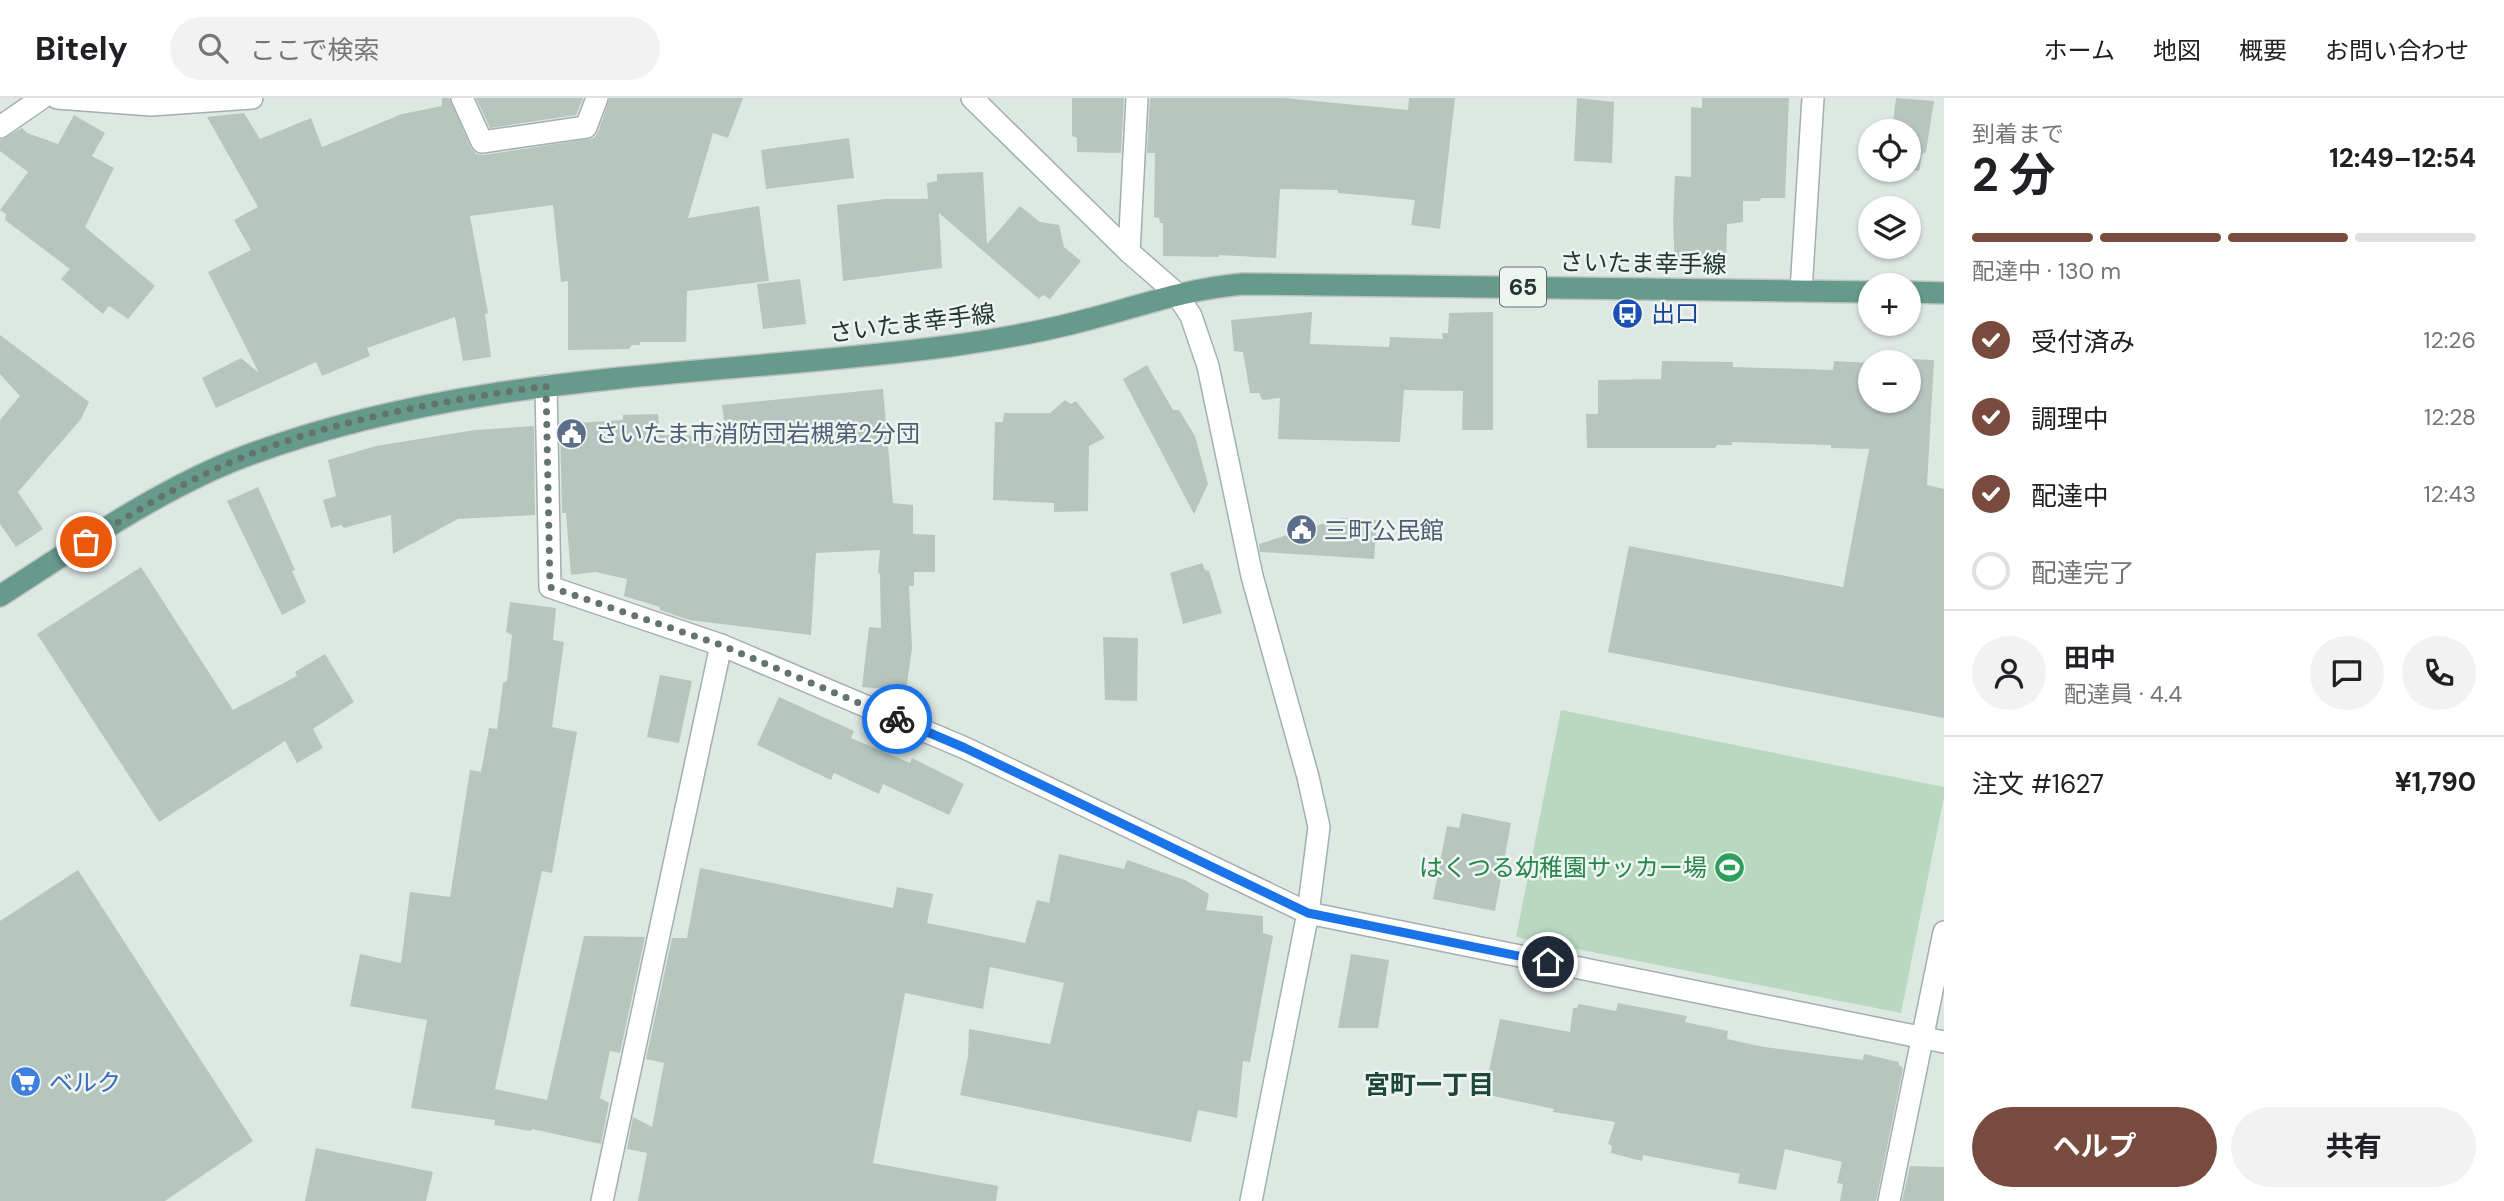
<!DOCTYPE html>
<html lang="ja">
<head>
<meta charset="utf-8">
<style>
	body { margin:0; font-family:"DM Sans","Noto Sans JP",sans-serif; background:#f2f2f2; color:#202124; height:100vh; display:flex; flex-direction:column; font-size:26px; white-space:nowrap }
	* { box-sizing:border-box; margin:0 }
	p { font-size:23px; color:#757577 }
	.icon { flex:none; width:38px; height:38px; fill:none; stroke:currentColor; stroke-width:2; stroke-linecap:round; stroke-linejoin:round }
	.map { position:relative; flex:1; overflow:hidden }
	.sheet { display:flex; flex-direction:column; background:#fff; width:560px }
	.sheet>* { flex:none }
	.tools { position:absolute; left:1858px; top:21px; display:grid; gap:14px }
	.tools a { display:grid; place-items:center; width:63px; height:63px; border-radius:50%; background:#fff; box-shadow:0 2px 5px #0004; font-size:35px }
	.pin { position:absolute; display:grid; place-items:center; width:60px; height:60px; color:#fff; margin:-30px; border:4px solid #fff; border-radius:50%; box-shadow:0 2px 7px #0007 }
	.courier { position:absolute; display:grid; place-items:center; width:70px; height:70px; margin:-35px; border:5px solid #1a73e8; border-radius:50%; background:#fff; color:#222; box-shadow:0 2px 9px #0007 }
	.headline em { font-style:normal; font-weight:700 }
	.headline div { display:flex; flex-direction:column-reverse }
	.headline { display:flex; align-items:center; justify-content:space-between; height:119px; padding:0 28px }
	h1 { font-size:46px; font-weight:700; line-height:52px }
	.bar { display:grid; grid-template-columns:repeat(4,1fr); gap:10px 7px; align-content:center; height:84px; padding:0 28px }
	.bar i { height:9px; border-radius:5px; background:#e0e0e0 }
	.bar .active { background:#794a3e }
	.bar p { grid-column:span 4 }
	.line { display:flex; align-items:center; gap:18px; padding:0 28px; border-top:2px solid #e0e0e0 }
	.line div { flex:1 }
	.round { display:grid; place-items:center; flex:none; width:74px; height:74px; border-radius:37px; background:#f2f2f2 }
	ol { padding:0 28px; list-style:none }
	li { display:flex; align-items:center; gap:21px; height:77px }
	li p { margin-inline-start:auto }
	li .icon { padding:7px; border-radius:50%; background:#794a3e; color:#fff; stroke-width:4 }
	li:last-child { color:#757577 }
	li i { width:38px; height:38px; border:4px solid #e0e0e0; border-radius:50% }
	.primary-button { display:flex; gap:14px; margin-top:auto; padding:14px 28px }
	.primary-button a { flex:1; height:80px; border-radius:42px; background:#794a3e; color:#fff; font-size:28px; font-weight:700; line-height:80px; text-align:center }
	.primary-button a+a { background:#f2f2f2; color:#202124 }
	header { display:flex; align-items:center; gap:42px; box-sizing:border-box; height:98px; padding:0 35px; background:#fff; border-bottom:2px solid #e0e0e0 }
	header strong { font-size:33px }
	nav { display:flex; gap:38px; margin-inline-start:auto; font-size:24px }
	.search { width:490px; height:63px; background:#f2f2f2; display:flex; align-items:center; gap:18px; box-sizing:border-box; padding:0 24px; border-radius:38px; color:#757577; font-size:26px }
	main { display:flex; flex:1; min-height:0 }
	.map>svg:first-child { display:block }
	.green { fill:#b8d8c0 }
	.building { fill:#b7c5bf }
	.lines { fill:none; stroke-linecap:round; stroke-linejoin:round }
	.street-casing { stroke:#a2afaa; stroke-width:24 }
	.secondary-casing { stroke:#9eb3ab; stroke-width:24 }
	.primary-casing { stroke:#bcc3c1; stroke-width:24 }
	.street { stroke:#fff; stroke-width:21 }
	.secondary { stroke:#fff; stroke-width:21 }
	.primary { stroke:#669a8b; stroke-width:21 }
	.done { stroke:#63746f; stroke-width:7; stroke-dasharray:0 12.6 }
	.route { stroke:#1a73e8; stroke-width:9 }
	.labels { text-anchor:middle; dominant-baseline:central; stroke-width:5; stroke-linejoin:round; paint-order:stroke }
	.shield { fill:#eef5f1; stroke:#5e6f6a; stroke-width:2 }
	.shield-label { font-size:23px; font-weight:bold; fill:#213630 }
	.street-label { font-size:24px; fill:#213630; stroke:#eef5f1 }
	.transit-label { font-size:24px; fill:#164399; stroke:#eef5f1; text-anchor:start }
	.service-label { font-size:24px; fill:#4e5e75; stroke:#eef5f1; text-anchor:start }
	.leisure-label { font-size:24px; fill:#27864d; stroke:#eef5f1; text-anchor:end }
	.shop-label { font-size:24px; fill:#366cbe; stroke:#eef5f1; text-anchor:start }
	.neighbourhood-label { font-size:26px; font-weight:bold; fill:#1f463b; stroke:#eef5f1 }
</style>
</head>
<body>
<header>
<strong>Bitely</strong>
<div class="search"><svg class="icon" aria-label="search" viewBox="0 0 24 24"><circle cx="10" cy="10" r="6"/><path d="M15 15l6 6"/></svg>ここで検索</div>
<nav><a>ホーム</a><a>地図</a><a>概要</a><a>お問い合わせ</a></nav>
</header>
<main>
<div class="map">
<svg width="1944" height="1103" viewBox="0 0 1944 1103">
	<rect width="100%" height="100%" fill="#dee8e3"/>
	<path class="green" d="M1561,612L1944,689V699L1901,915L1516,839Z"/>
	<g class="building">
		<path d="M442,0H449L471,50L476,56L484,57L594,40L598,34L610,0H743L728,40L713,35L688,120L759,108L769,183L687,193L686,244H640V247H632L629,251L568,252V183L561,184L553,107L470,118L488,215L485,216L491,259L463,263L455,219L367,250L370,258L322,278L316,264L216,310L202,280L241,260L259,275L208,174L251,152L234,122L258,109L207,19L244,15L260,41L311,20L322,49L402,16L442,8Z"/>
		<path d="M476,0H583L576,17L490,30Z"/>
		<path d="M1072,0H1124L1121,55L1077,54V40L1072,38Z"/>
		<path d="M1150,0H1284L1408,12L1409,0H1455L1440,131L1411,127L1415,102L1338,95V92L1280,91L1276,160L1219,157V159L1163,158V125H1160L1159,120L1154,119L1155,55H1147Z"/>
		<path d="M1577,0L1614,4L1612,65L1574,63Z"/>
		<path d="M1702,0H1789L1785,100H1761L1760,103H1743V124L1727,126L1726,168L1675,167L1673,125L1675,78L1691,79V9L1702,10Z"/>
		<path d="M1896,0L1934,3L1926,54L1922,56L1919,73L1909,71V33H1892Z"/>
		<path d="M74,17L105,35L92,58L114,70L85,129L155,188L128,221L109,208L103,216L61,181L70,171L5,122L6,116L0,112L28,74L0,53V42L22,30L27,35L58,46Z"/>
		<path d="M849,40L854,80L766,91L761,52Z"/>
		<path d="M983,74L987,146L1020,108L1040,124L1059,127L1064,149L1081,163L1050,201L1043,197L1039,201L939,115L942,170L843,183L837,107L886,101H928L927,85L937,83V76Z"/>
		<path d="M800,181L806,226L763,231L757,186Z"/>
		<path d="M1312,214L1310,246L1389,249L1390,239L1443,241L1442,235H1448L1449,215L1493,214V332H1462L1463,293L1404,292L1400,344L1278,341L1280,300L1262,302L1259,295H1250L1243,254L1234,253L1231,222Z"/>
		<path d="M0,237L89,304L81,321L18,394L43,431L16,449L0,426V322L20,298L0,276Z"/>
		<path d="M1885,260L1934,262L1927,387L1944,391V620L1608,554L1629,448L1843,489L1869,351L1831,350V347L1732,344V347H1717L1715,350H1587L1586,316H1598V282L1661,281L1662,263L1733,264V269L1833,272L1834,263L1871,265V303H1909V264H1885Z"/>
		<path d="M1147,267L1173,312H1179L1195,338L1208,386L1194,416L1123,281Z"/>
		<path d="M883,291L893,405L913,407V436L935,437V474H914V488H909L912,550L906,593L862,589L869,529L881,530L880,476L878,475L880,452L816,455L811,537L689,522L660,512V509L624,498L627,481L595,474L571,477L566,415H562L560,326L623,322V317L658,316L660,337L726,338L722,307Z"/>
		<path d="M1065,302L1071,306L1076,303L1105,340L1089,348L1088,413L1054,414V405L993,402L995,324H1003L1004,315H1050Z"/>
		<path d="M534,328L535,417L458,421L393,456L391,417L344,430L341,427L331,430L323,402L336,398L328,362L376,348L475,332Z"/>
		<path d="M258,389L295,472L292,473L306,504L282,517L227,403Z"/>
		<path d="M1341,420L1377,422L1374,461L1260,454L1259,446Z"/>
		<path d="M1202,465L1205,472L1209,473L1222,515L1183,526L1170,475Z"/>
		<path d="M141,469L233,612L297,578L295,574L325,556L354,604L313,631L323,650L297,665L285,643L159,724L37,536Z"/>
		<path d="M510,504L556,510L553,542L564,544L552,629L577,634L552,775L542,773L495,991L547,1002L584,838L645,839L620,955L610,953L600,1000L609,1005L601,1046L532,1031L531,1033L494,1027L495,1022L411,1010L427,922L350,908L360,856L401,865L410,794L450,799L470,672L481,674L489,630L497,631L503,585L507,583L512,537L506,534Z"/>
		<path d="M1103,539L1138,540L1137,603L1105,602Z"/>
		<path d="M660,577L692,583L679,645L647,639Z"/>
		<path d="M779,599L854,633L851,640L910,665L912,660L964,686L949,717L883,686L879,696L834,675L831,682L757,647Z"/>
		<path d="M1462,715L1511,725L1495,813L1433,801L1447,728L1459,730Z"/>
		<path d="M1059,756L1124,771L1127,762L1185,782L1209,796L1206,812L1263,818V835L1273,838L1250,964L1243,963L1237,1020L1198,1012L1191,1044L960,997L968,959L969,931L1050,946L1064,885L990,869L983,911L905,895L873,1065L998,1088L996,1103H638L647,1055L627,1051L633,1019L652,1029L664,965L646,961L672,840H687L700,770L893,810L897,789L933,796L927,825L1025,845L1037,802L1049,805Z"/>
		<path d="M78,772L253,1043L165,1103H0V823Z"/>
		<path d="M1351,856L1389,862L1378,930H1338Z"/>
		<path d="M1618,905L1687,918L1685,924L1728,933L1727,941L1764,949L1863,962L1864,956L1899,964V967L1903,970L1876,1103H1840L1843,1086L1837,1085L1842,1064L1785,1051L1776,1092L1738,1085L1740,1076L1643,1057L1642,1063L1611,1055L1612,1048L1608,1046L1615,1024L1553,1014L1554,1011L1484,996L1500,921L1570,934L1573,910H1577L1579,906L1616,913Z"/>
		<path d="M316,1050L433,1074L426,1103H305Z"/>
		<path d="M1910,1068L1944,1069V1103H1902Z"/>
	</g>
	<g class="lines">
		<defs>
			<g id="street">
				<path d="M57,0L151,7L252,0"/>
				<path d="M462,0L482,44L586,29L597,0"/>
				<path d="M0,29L42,0"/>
				<path d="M1129,154L1137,0"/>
				<path d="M1801,193L1813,0"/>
				<path d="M546,288L550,489L721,547L965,650L1308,815L1944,944"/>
				<path d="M602,1103L721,547"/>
				<path d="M1889,1103L1944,834"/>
			</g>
			<path id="secondary" d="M972,0L1129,154L1176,195L1191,218L1208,268L1252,478L1308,679L1319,729L1308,815L1251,1103"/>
			<g id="primary">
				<path d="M1909,194L1944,195"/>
				<path d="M0,498C75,450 159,391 243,359C469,273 714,279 950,248C993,242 1036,235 1078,224C1135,210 1183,191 1243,186L1871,194"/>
			</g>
		</defs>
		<use href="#street" class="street-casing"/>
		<use href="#secondary" class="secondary-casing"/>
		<use href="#primary" class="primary-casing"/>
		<use href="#street" class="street"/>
		<use href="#secondary" class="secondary"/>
		<use href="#primary" class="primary"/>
	</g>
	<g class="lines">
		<path class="done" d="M86,444C136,413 186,382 241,360C338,320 443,303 546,288L550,489L721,547L897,621"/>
		<path class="route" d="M897,621L965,650L1308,815L1548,864"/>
	</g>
	<defs>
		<symbol id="bus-disc" viewBox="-11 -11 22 22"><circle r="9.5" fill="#1a4fb4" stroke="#eef5f1"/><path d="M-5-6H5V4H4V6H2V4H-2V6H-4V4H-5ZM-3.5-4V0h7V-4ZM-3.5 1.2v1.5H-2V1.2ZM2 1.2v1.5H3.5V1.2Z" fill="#fff"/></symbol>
		<symbol id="civic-disc" viewBox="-11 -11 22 22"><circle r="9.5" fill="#5c6f8a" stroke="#eef5f1"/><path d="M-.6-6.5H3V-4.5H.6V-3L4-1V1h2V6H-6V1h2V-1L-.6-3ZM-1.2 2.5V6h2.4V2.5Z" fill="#fff"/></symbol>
		<symbol id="stadium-disc" viewBox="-11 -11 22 22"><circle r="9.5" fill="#2e9e5b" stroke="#eef5f1"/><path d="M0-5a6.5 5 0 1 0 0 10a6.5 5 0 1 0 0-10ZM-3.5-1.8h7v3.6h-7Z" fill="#fff"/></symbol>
		<symbol id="supermarket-disc" viewBox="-11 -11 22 22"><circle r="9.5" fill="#3f7fe0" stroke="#eef5f1"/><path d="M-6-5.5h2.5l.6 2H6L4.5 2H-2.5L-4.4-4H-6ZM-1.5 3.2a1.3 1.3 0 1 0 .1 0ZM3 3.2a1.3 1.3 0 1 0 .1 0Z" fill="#fff"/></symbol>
	</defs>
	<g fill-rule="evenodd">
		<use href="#bus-disc" x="1610" y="198" width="35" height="35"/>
		<use href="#civic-disc" x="554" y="318" width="35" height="35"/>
		<use href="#civic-disc" x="1284" y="414" width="35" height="35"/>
		<use href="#stadium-disc" x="1712" y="752" width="35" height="35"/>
		<use href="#supermarket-disc" x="8" y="966" width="35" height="35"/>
	</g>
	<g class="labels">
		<rect class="shield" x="1500" y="169.5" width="46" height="39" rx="5"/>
		<g class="shield-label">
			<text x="1523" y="189">65</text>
		</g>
		<g class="street-label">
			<text transform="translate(1643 165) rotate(1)">さいたま幸手線</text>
			<text transform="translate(912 225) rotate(-7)">さいたま幸手線</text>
		</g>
		<g class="transit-label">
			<text x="1651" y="215">出口</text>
		</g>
		<g class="service-label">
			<text x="595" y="335">さいたま市消防団岩槻第2分団</text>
			<text x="1324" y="432">三町公民館</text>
		</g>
		<g class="leisure-label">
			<text x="1707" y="769">はくつる幼稚園サッカー場</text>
		</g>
		<g class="shop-label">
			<text x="49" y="984">ベルク</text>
		</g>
		<g class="neighbourhood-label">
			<text x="1429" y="987">宮町一丁目</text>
		</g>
	</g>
</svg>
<div class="tools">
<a><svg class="icon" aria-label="locate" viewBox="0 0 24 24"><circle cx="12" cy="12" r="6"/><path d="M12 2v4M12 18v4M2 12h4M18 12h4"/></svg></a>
<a><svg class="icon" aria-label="layers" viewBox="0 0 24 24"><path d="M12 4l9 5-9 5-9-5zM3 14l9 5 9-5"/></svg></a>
<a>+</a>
<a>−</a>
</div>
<div class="pin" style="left:86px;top:444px;background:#ea580c"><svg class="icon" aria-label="bag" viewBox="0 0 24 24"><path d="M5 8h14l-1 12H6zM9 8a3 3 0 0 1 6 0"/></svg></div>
<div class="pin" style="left:1548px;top:864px;background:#1f2937"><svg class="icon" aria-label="home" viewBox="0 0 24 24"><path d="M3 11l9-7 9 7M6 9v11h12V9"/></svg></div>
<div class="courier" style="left:897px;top:621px"><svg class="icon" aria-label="bike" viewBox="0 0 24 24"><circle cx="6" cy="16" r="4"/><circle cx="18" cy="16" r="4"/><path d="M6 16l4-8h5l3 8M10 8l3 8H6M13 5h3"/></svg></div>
</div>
<section class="sheet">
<div class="headline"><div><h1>2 分</h1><p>到着まで</p></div><em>12:49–12:54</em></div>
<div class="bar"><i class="active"></i><i class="active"></i><i class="active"></i><i></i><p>配達中 · 130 m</p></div>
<ol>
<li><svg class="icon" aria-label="check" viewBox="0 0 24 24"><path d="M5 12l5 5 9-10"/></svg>受付済み<p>12:26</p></li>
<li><svg class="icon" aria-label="check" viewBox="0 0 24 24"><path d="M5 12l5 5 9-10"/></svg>調理中<p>12:28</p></li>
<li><svg class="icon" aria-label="check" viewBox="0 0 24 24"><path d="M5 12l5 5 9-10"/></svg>配達中<p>12:43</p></li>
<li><i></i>配達完了</li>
</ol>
<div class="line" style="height:126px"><a class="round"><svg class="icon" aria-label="person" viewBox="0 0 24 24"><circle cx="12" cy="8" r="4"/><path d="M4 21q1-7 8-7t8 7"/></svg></a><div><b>田中</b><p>配達員 · 4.4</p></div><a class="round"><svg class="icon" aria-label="chat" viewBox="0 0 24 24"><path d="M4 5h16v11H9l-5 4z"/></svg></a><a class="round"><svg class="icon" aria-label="phone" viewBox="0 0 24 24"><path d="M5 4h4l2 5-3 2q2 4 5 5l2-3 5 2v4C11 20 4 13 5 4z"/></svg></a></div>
<div class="line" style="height:91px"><div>注文 #1627</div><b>¥1,790</b></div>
<div class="primary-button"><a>ヘルプ</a><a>共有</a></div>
</section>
</main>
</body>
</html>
